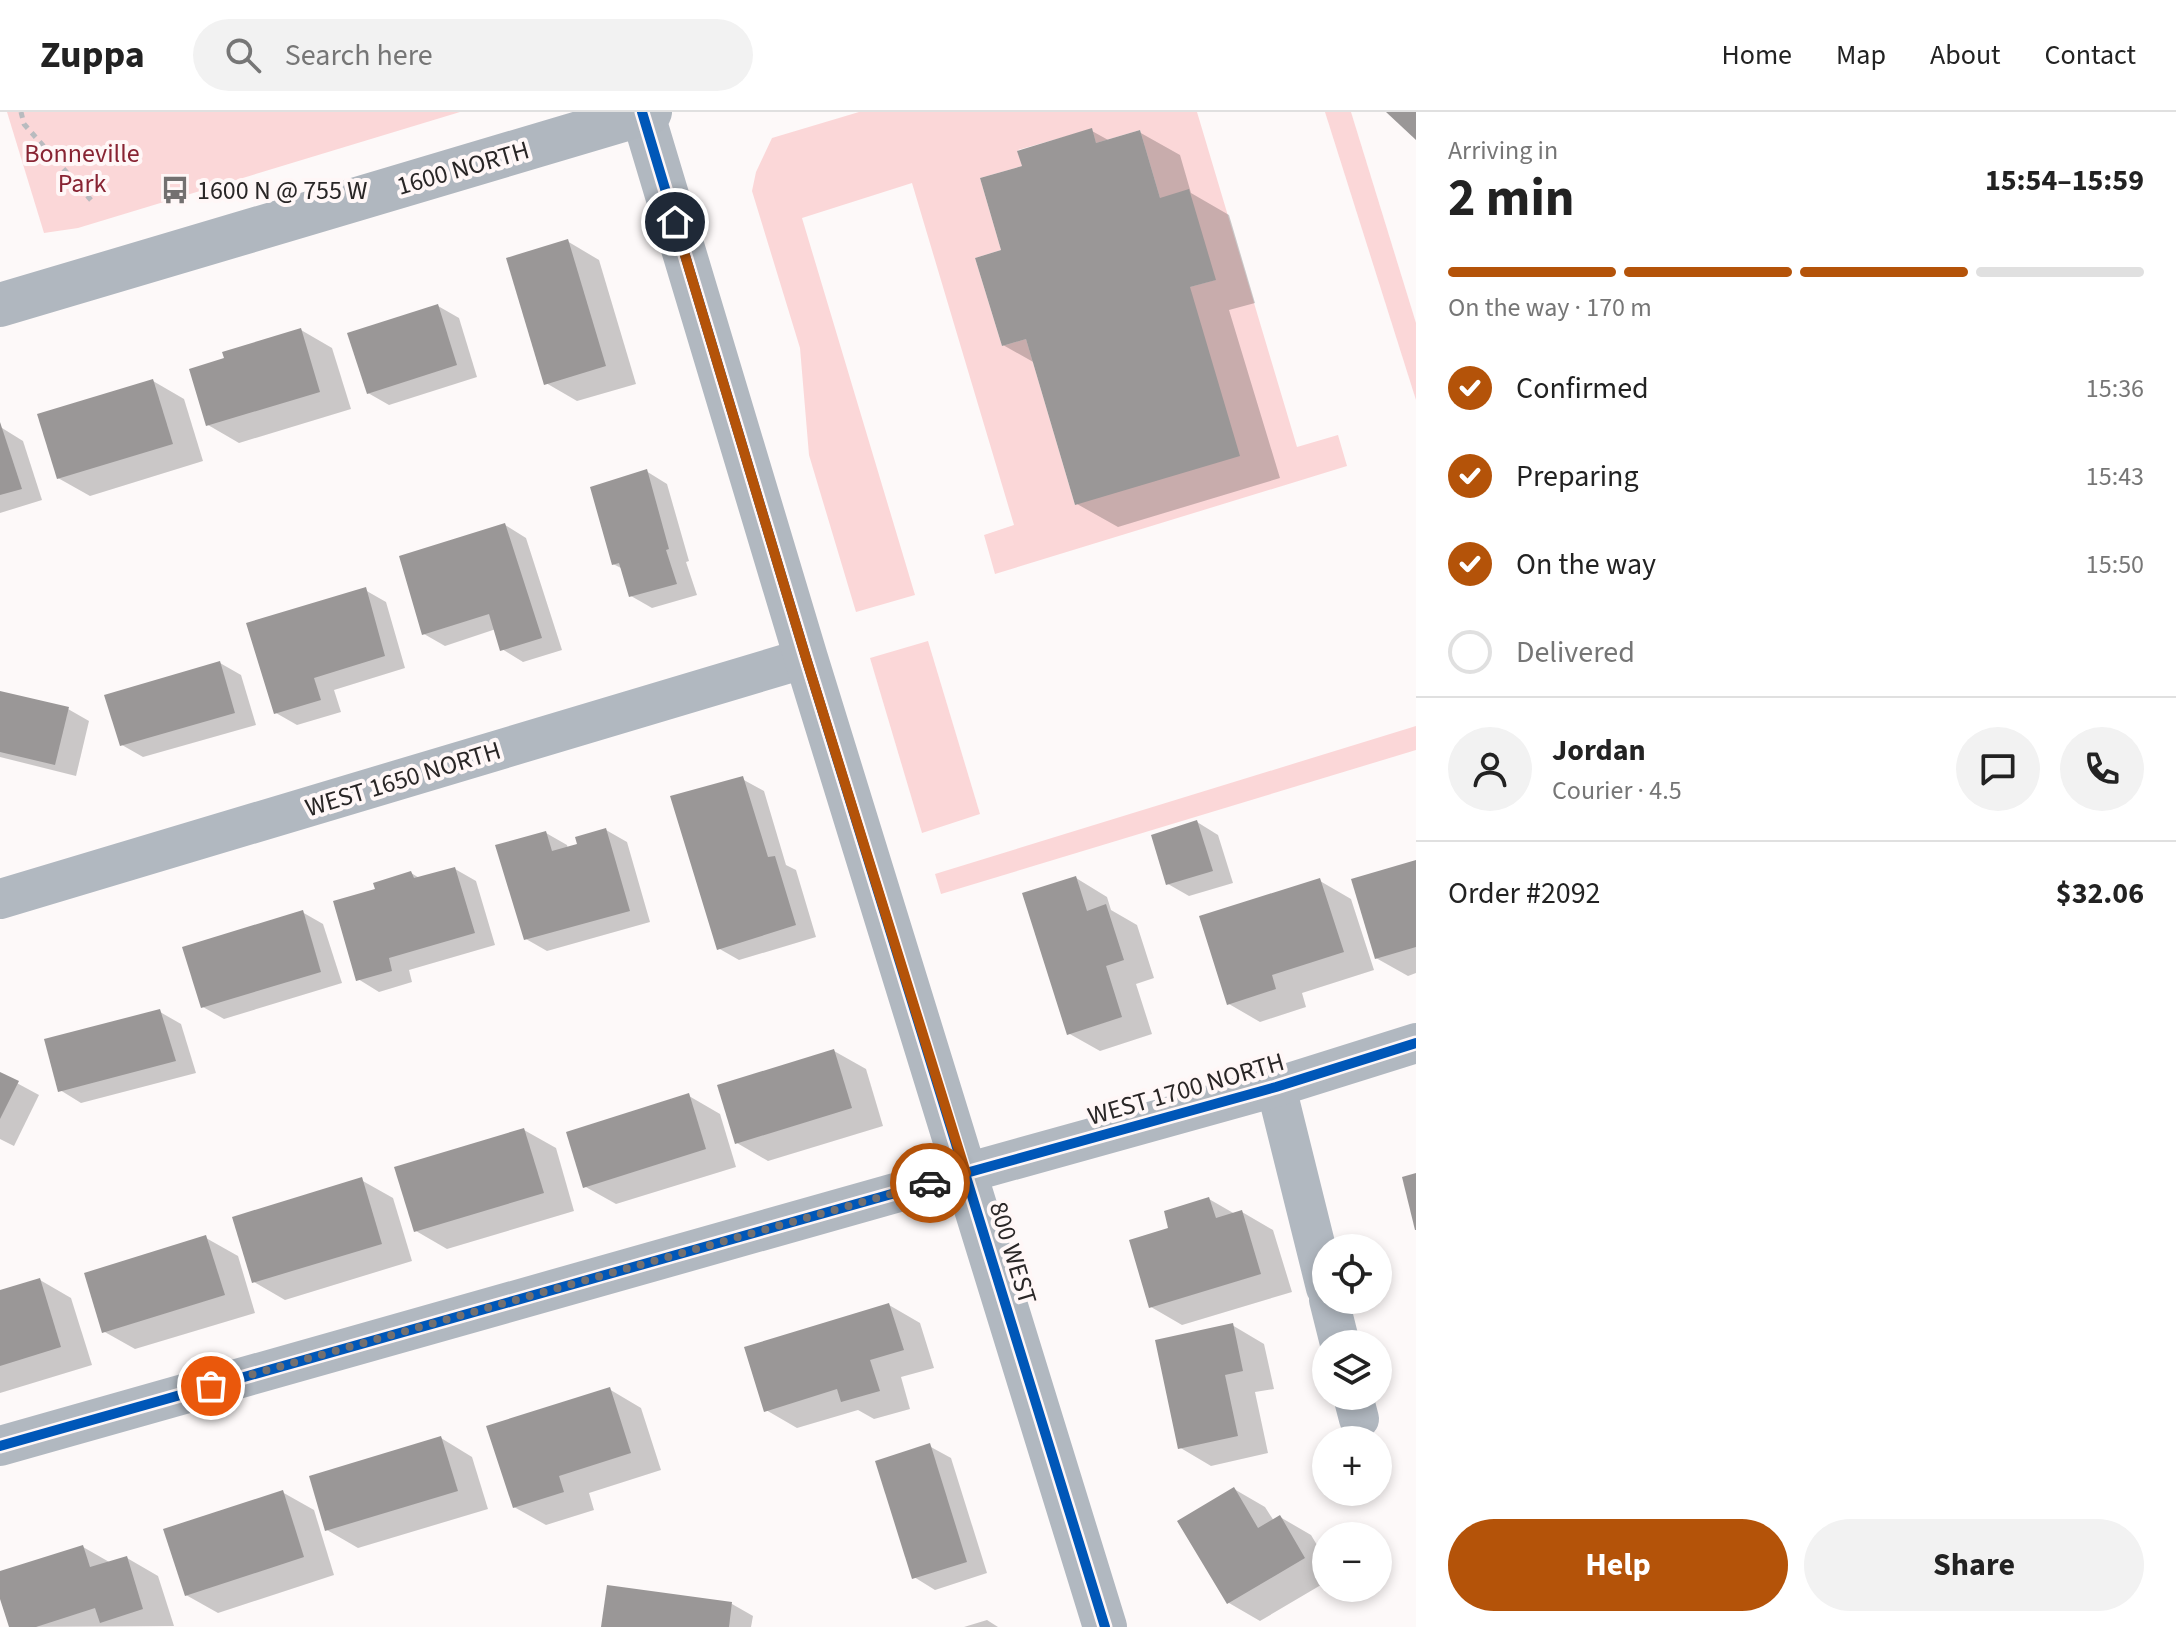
<!DOCTYPE html>
<html lang="en">
<head>
<meta charset="utf-8">
<style>
	body { margin:0; font-family:"Source Sans 3",sans-serif; background:#f2f2f2; color:#222; height:100vh; display:flex; flex-direction:column; font-size:30px; white-space:nowrap }
	* { box-sizing:border-box; margin:0 }
	p { font-size:26px; color:#767676 }
	.icon { flex:none; width:44px; height:44px; fill:none; stroke:currentColor; stroke-width:2; stroke-linecap:round; stroke-linejoin:round }
	.map { position:relative; flex:1; overflow:hidden }
	.side { display:flex; flex-direction:column; background:#fff; width:760px }
	.side>* { flex:none }
	.fabs { position:absolute; left:1312px; top:1122px; display:grid; gap:16px }
	.fabs a { display:grid; place-items:center; width:80px; height:80px; border-radius:50%; background:#fff; box-shadow:0 4px 12px #0003; font-size:40px }
	.pin { position:absolute; display:grid; place-items:center; width:68px; height:68px; color:#fff; margin:-34px; border:4px solid #fff; border-radius:50%; box-shadow:0 2px 8px #0007 }
	.courier { position:absolute; display:grid; place-items:center; width:80px; height:80px; margin:-40px; border:6px solid #b45309; border-radius:50%; background:#fff; color:#222; box-shadow:0 2px 10px #0007 }
	.head em { font-style:normal; font-weight:700 }
	.head div { display:flex; flex-direction:column-reverse }
	.head { display:flex; align-items:center; justify-content:space-between; height:136px; padding:0 32px }
	h1 { font-size:52px; font-weight:700; line-height:60px }
	.bar { display:grid; grid-template-columns:repeat(4,1fr); gap:12px 8px; align-content:center; height:96px; padding:0 32px }
	.bar i { height:10px; border-radius:6px; background:#e0e0e0 }
	.bar .active { background:#b45309 }
	.bar p { grid-column:span 4 }
	.line { display:flex; align-items:center; gap:20px; padding:0 32px; border-top:2px solid #e0e0e0 }
	.line div { flex:1 }
	.round { display:grid; place-items:center; flex:none; width:84px; height:84px; border-radius:42px; background:#f2f2f2 }
	ol { padding:0 32px; list-style:none }
	li { display:flex; align-items:center; gap:24px; height:88px }
	li p { margin-inline-start:auto }
	li .icon { padding:8px; border-radius:50%; background:#b45309; color:#fff; stroke-width:4 }
	li:last-child { color:#767676 }
	li i { width:44px; height:44px; border:4px solid #e0e0e0; border-radius:50% }
	.button { display:flex; gap:16px; margin-top:auto; padding:16px 32px }
	.button a { flex:1; height:92px; border-radius:48px; background:#b45309; color:#fff; font-size:32px; font-weight:700; line-height:92px; text-align:center }
	.button a+a { background:#f2f2f2; color:#222 }
	header { display:flex; align-items:center; gap:48px; box-sizing:border-box; height:112px; padding:0 40px; background:#fff; border-bottom:2px solid #e0e0e0 }
	header strong { font-size:38px }
	nav { display:flex; gap:44px; margin-inline-start:auto; font-size:28px }
	.search { width:560px; height:72px; background:#f2f2f2; display:flex; align-items:center; gap:20px; box-sizing:border-box; padding:0 28px; border-radius:44px; color:#767676; font-size:30px }
	main { display:flex; flex:1; min-height:0 }
	.map>svg:first-child { display:block }
	.green { fill:#fbd7d8; fill-rule:evenodd }
	.shadow { fill:#0003 }
	.building { fill:#9a9797 }
	.lines { fill:none; stroke-linecap:round; stroke-linejoin:round }
	.path { stroke:#b9bbbf; stroke-width:5; stroke-dasharray:6 6; stroke-linecap:butt }
	.minor { stroke:#b1b8c0; stroke-width:40 }
	.tertiary { stroke:#b1b8c0; stroke-width:44 }
	.secondary { stroke:#b0b7bf; stroke-width:44 }
	.cycleway-casing { stroke:#fff7f7; stroke-width:15 }
	.cycleway { stroke:#0057b8; stroke-width:10 }
	.done { stroke:#737070; stroke-width:8; stroke-dasharray:0 14.4 }
	.route { stroke:#b45309; stroke-width:10 }
	.labels { text-anchor:middle; dominant-baseline:central; stroke-width:8; stroke-linejoin:round; paint-order:stroke }
	.park-label { font-size:26px; fill:#882433; stroke:#fff7f7 }
	.street-label { font-size:26px; fill:#292626; stroke:#fff7f7 }
	.poi-label { font-size:26px; fill:#292626; stroke:#fff7f7; text-anchor:start }
</style>
</head>
<body>
<header>
<strong>Zuppa</strong>
<div class="search"><svg class="icon" aria-label="search" viewBox="0 0 24 24"><circle cx="10" cy="10" r="6"/><path d="M15 15l6 6"/></svg>Search here</div>
<nav><a>Home</a><a>Map</a><a>About</a><a>Contact</a></nav>
</header>
<main>
<div class="map">
<svg width="1416" height="1515" viewBox="0 0 1416 1515">
	<rect width="100%" height="100%" fill="#fdf9f9"/>
	<g class="green">
		<path d="M7,0H460L78,116L44,121Z"/>
		<path d="M859,0H1197L1297,335L1338,323L1347,354L995,462L984,423L1014,413L912,71L802,106L915,483L856,500L809,343L800,236L752,79L756,60L772,26ZM1092,17L1096,31L1140,18L1160,86L1215,168L1190,175L1075,393L1026,227L1002,234L975,146L1001,138L980,66L1022,54L1018,38Z"/>
		<path d="M1325,0H1351L1416,211V288Z"/>
		<path d="M928,529L980,702L922,721L870,546Z"/>
		<path d="M1416,614V638L941,782L935,762Z"/>
	</g>
	<g class="shadow">
		<path d="M1092,19L1110,29L1139,20L1180,43L1191,81L1229,103L1255,191L1229,198L1280,366L1118,415L1077,392L1035,251L1003,233L1004,139L1024,55Z"/>
		<path d="M567,129L599,148L636,272L577,289L546,271Z"/>
		<path d="M438,194L459,206L477,265L389,293L368,281Z"/>
		<path d="M301,218L332,236L351,297L239,331L208,313L226,248Z"/>
		<path d="M153,269L184,287L203,349L90,384L58,366Z"/>
		<path d="M2,316L23,329L42,388L0,401V317Z"/>
		<path d="M646,359L667,372L689,449L686,450L697,483L652,496L631,484L623,457L613,452Z"/>
		<path d="M505,413L526,426L562,538L523,550L502,537L496,517L445,534L424,522Z"/>
		<path d="M365,478L386,490L405,556L334,578L341,600L297,613L276,601Z"/>
		<path d="M220,551L241,563L256,613L143,645L122,633Z"/>
		<path d="M0,581L68,597L89,609L76,664L0,645Z"/>
		<path d="M742,667L764,679L786,753L796,758L816,825L739,848L718,836Z"/>
		<path d="M1197,710L1218,723L1233,771L1189,784L1168,772Z"/>
		<path d="M606,718L627,730L650,810L547,839L526,827L546,721L567,733L568,737Z"/>
		<path d="M1416,750V861L1408,864L1376,846Z"/>
		<path d="M455,757L476,769L495,833L409,858L412,870L379,880L358,867L377,778L411,761L421,767Z"/>
		<path d="M1076,766L1107,785L1111,798L1137,813L1154,866L1136,872L1152,922L1100,939L1068,921Z"/>
		<path d="M1320,769L1351,787L1374,858L1302,881L1306,895L1260,910L1229,892Z"/>
		<path d="M302,800L323,812L342,871L224,907L203,895Z"/>
		<path d="M160,900L181,912L196,961L81,991L60,978Z"/>
		<path d="M834,939L866,957L883,1014L768,1049L737,1031Z"/>
		<path d="M0,962L39,983L14,1034L0,1027Z"/>
		<path d="M689,984L720,1002L736,1055L616,1092L584,1074Z"/>
		<path d="M524,1018L556,1036L574,1099L447,1137L416,1119Z"/>
		<path d="M361,1068L393,1086L412,1149L285,1188L254,1170Z"/>
		<path d="M1209,1087L1235,1102L1242,1100L1273,1118L1292,1180L1182,1213L1151,1195L1171,1117Z"/>
		<path d="M206,1126L238,1144L255,1201L135,1237L103,1219Z"/>
		<path d="M40,1168L71,1186L92,1253L0,1281V1181Z"/>
		<path d="M889,1193L920,1211L934,1256L901,1265L910,1297L874,1307L858,1298L797,1316L766,1298Z"/>
		<path d="M1232,1213L1264,1232L1274,1277L1255,1280L1268,1341L1211,1354L1179,1335Z"/>
		<path d="M609,1277L641,1296L661,1358L589,1381L594,1398L546,1413L514,1395Z"/>
		<path d="M441,1326L472,1345L488,1397L358,1436L327,1418Z"/>
		<path d="M929,1334L951,1346L987,1461L935,1478L914,1465Z"/>
		<path d="M1234,1377L1265,1395L1274,1409L1280,1405L1311,1423L1326,1448V1470L1260,1509L1229,1491Z"/>
		<path d="M282,1380L314,1398L334,1463L218,1501L186,1483Z"/>
		<path d="M83,1435L111,1451L127,1446L158,1464L174,1514L11,1515L0,1481V1461Z"/>
		<path d="M732,1492L753,1504L751,1515H603Z"/>
		<path d="M987,1508L998,1515H964Z"/>
	</g>
	<g class="building">
		<path d="M1386,0H1416V28Z"/>
		<path d="M1092,16L1096,31L1140,18L1160,86L1189,77L1216,168L1190,175L1240,344L1075,393L1026,227L1002,234L975,146L1001,138L980,66L1022,54L1017,39Z"/>
		<path d="M568,127L606,254L544,273L506,146Z"/>
		<path d="M438,192L457,253L367,282L347,221Z"/>
		<path d="M301,216L320,280L206,314L189,257L224,246L222,240Z"/>
		<path d="M153,267L173,332L57,367L37,302Z"/>
		<path d="M0,310L22,377L0,383Z"/>
		<path d="M647,357L669,437L666,438L677,472L629,485L619,451L612,453L590,375Z"/>
		<path d="M505,411L542,526L500,539L489,502L422,523L399,444Z"/>
		<path d="M366,475L385,544L314,566L321,588L274,602L246,511Z"/>
		<path d="M220,549L235,601L120,634L104,583Z"/>
		<path d="M0,579L69,595L55,653L0,640Z"/>
		<path d="M743,664L768,745L775,744L796,813L717,838L670,684Z"/>
		<path d="M1197,708L1213,759L1166,773L1151,723Z"/>
		<path d="M606,716L630,799L524,828L495,733L546,719L552,739L577,732L575,725Z"/>
		<path d="M1416,748V835L1375,847L1351,767Z"/>
		<path d="M455,755L475,821L389,846L392,859L356,869L333,789L375,777L373,771L411,759L414,766Z"/>
		<path d="M1076,764L1087,799L1106,792L1124,848L1106,854L1122,905L1067,923L1022,781Z"/>
		<path d="M1320,766L1344,840L1272,863L1276,877L1227,893L1199,804Z"/>
		<path d="M303,798L321,860L201,896L182,835Z"/>
		<path d="M160,897L176,949L58,980L44,927Z"/>
		<path d="M834,937L852,996L735,1032L717,973Z"/>
		<path d="M0,960L19,969L0,1007Z"/>
		<path d="M689,981L706,1037L583,1076L566,1020Z"/>
		<path d="M524,1016L544,1081L414,1120L394,1055Z"/>
		<path d="M1416,1061V1118H1415L1402,1065Z"/>
		<path d="M362,1065L382,1132L252,1171L232,1105Z"/>
		<path d="M1209,1085L1216,1106L1242,1098L1261,1162L1149,1196L1129,1128L1168,1116L1164,1099Z"/>
		<path d="M206,1123L225,1183L102,1221L84,1161Z"/>
		<path d="M40,1166L61,1235L0,1254V1178Z"/>
		<path d="M889,1191L904,1238L870,1248L880,1279L841,1290L837,1277L764,1300L744,1235Z"/>
		<path d="M1233,1211L1243,1259L1225,1263L1238,1324L1178,1337L1155,1228Z"/>
		<path d="M610,1275L631,1341L559,1364L564,1380L513,1396L486,1314Z"/>
		<path d="M441,1324L458,1379L325,1419L309,1364Z"/>
		<path d="M930,1331L967,1450L912,1467L875,1349Z"/>
		<path d="M1234,1375L1258,1416L1280,1403L1305,1446L1227,1492L1177,1409Z"/>
		<path d="M283,1378L304,1445L185,1484L163,1417Z"/>
		<path d="M83,1433L90,1455L127,1444L143,1497L100,1511L95,1496L36,1515H9L0,1487V1459Z"/>
		<path d="M607,1473L732,1490L729,1515H601Z"/>
	</g>
	<g class="lines">
		<path class="path" d="M21,0L24,12L91,88"/>
		<g class="minor">
			<path d="M0,787L806,546"/>
			<path d="M1276,975L1326,1176"/>
			<path d="M1329,1188L1340,1232"/>
			<path d="M1353,1284L1359,1307"/>
			<path d="M0,1334L966,1061L1276,975L1416,931"/>
		</g>
		<path class="tertiary" d="M642,0L806,546L1105,1515"/>
		<path class="secondary" d="M0,193L650,0"/>
		<defs>
			<g id="cycleway">
				<path d="M642,0L806,546L1105,1515"/>
				<path d="M0,1334L966,1061L1276,975L1416,931"/>
			</g>
		</defs>
		<use href="#cycleway" class="cycleway-casing"/>
		<use href="#cycleway" class="cycleway"/>
	</g>
	<g class="lines">
		<path class="done" d="M211,1274L930,1071"/>
		<path class="route" d="M675,110L806,546L966,1061L930,1071"/>
	</g>
	<defs>
		<symbol id="bus-bare" viewBox="-9 -9 18 18"><path d="M-5-6H5V4H4V6H2V4H-2V6H-4V4H-5ZM-3.5-4V0h7V-4ZM-3.5 1.2v1.5H-2V1.2ZM2 1.2v1.5H3.5V1.2Z" fill="#737070" stroke="#fff7f7" stroke-width="2.5" paint-order="stroke"/></symbol>
	</defs>
	<g fill-rule="evenodd">
		<use href="#bus-bare" x="155" y="58" width="40" height="40"/>
	</g>
	<g class="labels">
		<g class="park-label">
			<text x="82" y="41">Bonneville<tspan x="82" dy="30">Park</tspan></text>
		</g>
		<g class="street-label">
			<text transform="translate(463 56) rotate(-16)">1600 NORTH</text>
			<text transform="translate(403 667) rotate(-17)">WEST 1650 NORTH</text>
			<text transform="translate(1186 977) rotate(-16)">WEST 1700 NORTH</text>
			<text transform="translate(1013 1141) rotate(73)">800 WEST</text>
		</g>
		<g class="poi-label">
			<text x="197" y="78">1600 N @ 755 W</text>
		</g>
	</g>
</svg>
<div class="fabs">
<a><svg class="icon" aria-label="locate" viewBox="0 0 24 24"><circle cx="12" cy="12" r="6"/><path d="M12 2v4M12 18v4M2 12h4M18 12h4"/></svg></a>
<a><svg class="icon" aria-label="layers" viewBox="0 0 24 24"><path d="M12 4l9 5-9 5-9-5zM3 14l9 5 9-5"/></svg></a>
<a>+</a>
<a>−</a>
</div>
<div class="pin" style="left:211px;top:1274px;background:#ea580c"><svg class="icon" aria-label="bag" viewBox="0 0 24 24"><path d="M5 8h14l-1 12H6zM9 8a3 3 0 0 1 6 0"/></svg></div>
<div class="pin" style="left:675px;top:110px;background:#1f2937"><svg class="icon" aria-label="home" viewBox="0 0 24 24"><path d="M3 11l9-7 9 7M6 9v11h12V9"/></svg></div>
<div class="courier" style="left:930px;top:1071px"><svg class="icon" aria-label="car" viewBox="0 0 24 24"><path d="M5 17H2v-5l4-1 3-4h7l3 4 3 1v5h-3M9 17h6M6 11h13"/><circle cx="7" cy="17" r="2"/><circle cx="17" cy="17" r="2"/></svg></div>
</div>
<section class="side">
<div class="head"><div><h1>2 min</h1><p>Arriving in</p></div><em>15:54–15:59</em></div>
<div class="bar"><i class="active"></i><i class="active"></i><i class="active"></i><i></i><p>On the way · 170 m</p></div>
<ol>
<li><svg class="icon" aria-label="check" viewBox="0 0 24 24"><path d="M5 12l5 5 9-10"/></svg>Confirmed<p>15:36</p></li>
<li><svg class="icon" aria-label="check" viewBox="0 0 24 24"><path d="M5 12l5 5 9-10"/></svg>Preparing<p>15:43</p></li>
<li><svg class="icon" aria-label="check" viewBox="0 0 24 24"><path d="M5 12l5 5 9-10"/></svg>On the way<p>15:50</p></li>
<li><i></i>Delivered</li>
</ol>
<div class="line" style="height:144px"><a class="round"><svg class="icon" aria-label="person" viewBox="0 0 24 24"><circle cx="12" cy="8" r="4"/><path d="M4 21q1-7 8-7t8 7"/></svg></a><div><b>Jordan</b><p>Courier · 4.5</p></div><a class="round"><svg class="icon" aria-label="chat" viewBox="0 0 24 24"><path d="M4 5h16v11H9l-5 4z"/></svg></a><a class="round"><svg class="icon" aria-label="phone" viewBox="0 0 24 24"><path d="M5 4h4l2 5-3 2q2 4 5 5l2-3 5 2v4C11 20 4 13 5 4z"/></svg></a></div>
<div class="line" style="height:104px"><div>Order #2092</div><b>$32.06</b></div>
<div class="button"><a>Help</a><a>Share</a></div>
</section>
</main>
</body>
</html>
